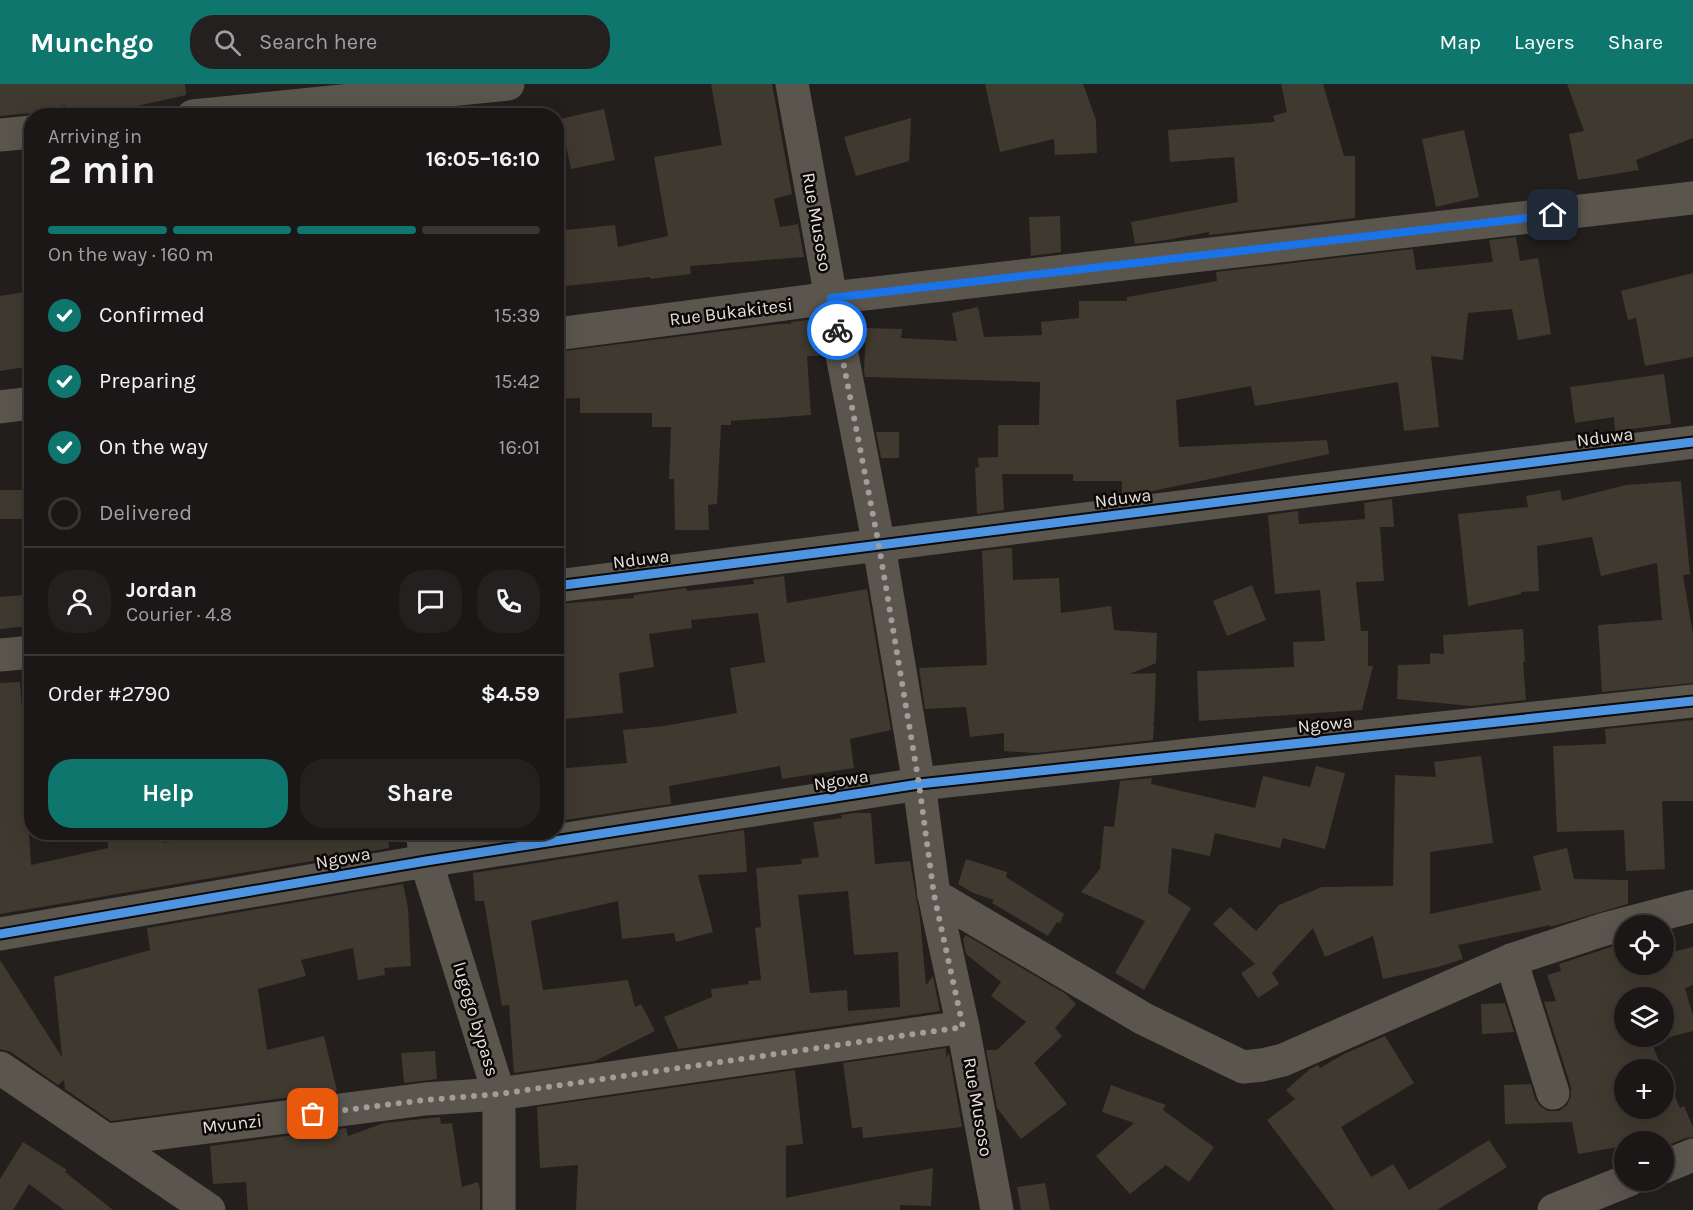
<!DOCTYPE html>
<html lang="en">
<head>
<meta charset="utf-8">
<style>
	body { margin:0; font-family:Karla,sans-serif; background:#23201f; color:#f1f3f6; height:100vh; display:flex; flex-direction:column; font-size:22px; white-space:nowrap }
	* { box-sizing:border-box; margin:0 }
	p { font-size:20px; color:#9f9fa1 }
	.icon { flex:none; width:33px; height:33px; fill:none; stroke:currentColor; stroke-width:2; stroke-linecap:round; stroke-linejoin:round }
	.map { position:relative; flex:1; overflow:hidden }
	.details { position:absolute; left:24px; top:24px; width:540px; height:732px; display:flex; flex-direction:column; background:#1a1716; border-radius:24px; box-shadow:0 6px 24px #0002,0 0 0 2px #383635 }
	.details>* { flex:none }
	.buttons { position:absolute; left:1614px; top:831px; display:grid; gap:12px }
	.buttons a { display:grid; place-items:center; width:60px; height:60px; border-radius:50%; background:#1a1716; box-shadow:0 6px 24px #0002,0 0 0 2px #383635; font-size:30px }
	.pin { position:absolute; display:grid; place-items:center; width:51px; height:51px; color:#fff; margin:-26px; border-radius:12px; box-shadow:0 3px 9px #0006 }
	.courier { position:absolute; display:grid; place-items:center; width:60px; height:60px; margin:-30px; border:4px solid #1a73e8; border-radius:50%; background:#fff; color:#222; box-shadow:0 2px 8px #0007 }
	.overview em { font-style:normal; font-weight:700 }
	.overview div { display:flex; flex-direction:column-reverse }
	.overview { display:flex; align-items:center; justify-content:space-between; height:102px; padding:0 24px }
	h1 { font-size:39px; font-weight:700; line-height:45px }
	.bar { display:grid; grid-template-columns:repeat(4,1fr); gap:9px 6px; align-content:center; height:72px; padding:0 24px }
	.bar i { height:8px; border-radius:4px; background:#383635 }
	.bar .active { background:#0f766e }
	.bar p { grid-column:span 4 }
	.line { display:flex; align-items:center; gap:15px; padding:0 24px; border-top:2px solid #383635 }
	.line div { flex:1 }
	.round { display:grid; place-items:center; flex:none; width:63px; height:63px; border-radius:24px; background:#23201f }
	ol { padding:0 24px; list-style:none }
	li { display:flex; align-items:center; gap:18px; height:66px }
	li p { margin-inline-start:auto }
	li .icon { padding:6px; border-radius:50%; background:#0f766e; color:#fff; stroke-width:4 }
	li:last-child { color:#9f9fa1 }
	li i { width:33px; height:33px; border:3px solid #383635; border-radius:50% }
	.cta { display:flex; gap:12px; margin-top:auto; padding:12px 24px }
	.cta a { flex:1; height:69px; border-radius:24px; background:#0f766e; color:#fff; font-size:24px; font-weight:700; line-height:69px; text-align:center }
	.cta a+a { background:#23201f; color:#f1f3f6 }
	header { display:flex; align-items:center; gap:36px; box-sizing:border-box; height:84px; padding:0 30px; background:#0f766e; color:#fff }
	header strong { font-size:28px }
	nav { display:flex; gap:33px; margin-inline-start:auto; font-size:21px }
	.search { width:420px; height:54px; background:#23201f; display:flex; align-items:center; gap:15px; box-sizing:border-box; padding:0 21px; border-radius:24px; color:#9f9fa1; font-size:22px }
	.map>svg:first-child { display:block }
	.building { fill:#3f392f; fill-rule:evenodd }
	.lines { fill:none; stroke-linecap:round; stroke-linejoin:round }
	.minor { stroke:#5a564e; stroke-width:33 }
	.cycleway-casing { stroke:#0c0907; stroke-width:13 }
	.cycleway { stroke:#4d94e3; stroke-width:9 }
	.done { stroke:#a19d9b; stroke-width:6; stroke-dasharray:0 10.8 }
	.route { stroke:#1a73e8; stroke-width:8 }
	.labels { text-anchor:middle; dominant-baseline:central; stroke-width:5; stroke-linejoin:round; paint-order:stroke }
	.street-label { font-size:18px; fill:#e6e1df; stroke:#0c0907 }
</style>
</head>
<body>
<header>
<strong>Munchgo</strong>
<div class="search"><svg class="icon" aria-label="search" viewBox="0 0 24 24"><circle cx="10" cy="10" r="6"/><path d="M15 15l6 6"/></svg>Search here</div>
<nav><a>Map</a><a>Layers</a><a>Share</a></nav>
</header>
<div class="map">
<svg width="1693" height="1126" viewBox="0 0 1693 1126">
	<rect width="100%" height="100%" fill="#221f1d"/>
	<g class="building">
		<path d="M0,0H185L186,11L115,27L114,22L76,32H68L65,21L31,29L0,32Z"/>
		<path d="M711,0H772L792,110L774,115L780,143L798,140L804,173L690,182L691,190L650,195V193L556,203V147L615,141L618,163L668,152L654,73L722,61Z"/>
		<path d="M985,0H1083L1096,36L1097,69L1055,71L1054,55L1000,68Z"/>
		<path d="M1281,0H1323L1344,72H1355V134L1209,151V148L1167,156L1135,160L1131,138L1238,118L1234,73L1170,78L1168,46L1275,38L1273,32L1287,28Z"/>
		<path d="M1567,0H1693V54L1636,76L1639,86L1578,96L1569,50L1584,47Z"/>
		<path d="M604,25L615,76L571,85L560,35Z"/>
		<path d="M911,34L909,77L856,92L844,53Z"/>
		<path d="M1464,46L1479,113L1436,123L1422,55Z"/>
		<path d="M1060,132L1061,168L1031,172L1029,133Z"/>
		<path d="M1516,153L1520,177L1538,174L1551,250L1518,256L1512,225L1468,229L1463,276L1431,272L1439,343L1404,347L1398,298L1255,322L1251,302L1176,316L1179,363L1327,356L1329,370L1143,409L1122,411V397H1073V390H1002L1004,426L977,430L975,384L979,383L978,374L998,373V341H1039L1040,298L865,293L864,287L866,244L902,245L901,254L957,257L952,229L978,223L984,253L1042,251L1041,238L1079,234V217H1127V213L1217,197L1216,188L1413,165L1416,186L1493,178L1489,156Z"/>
		<path d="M1693,189V273L1645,282L1636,234L1628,236L1621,207Z"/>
		<path d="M32,207V282L0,287V212Z"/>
		<path d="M816,235L819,249V272H807L811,331L731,337V341H721L717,420L708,421L709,446H675L674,395H669L671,343H652V329H580V314L556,315V268L780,240H791V238Z"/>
		<path d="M1664,290L1671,340L1615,347L1614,333L1575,339L1570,303Z"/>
		<path d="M876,348H899V374H881Z"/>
		<path d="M1681,397L1690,490L1683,491L1693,551V599L1602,608L1598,541L1662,536L1657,479L1601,492L1592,453L1537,462L1539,507L1521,508V510L1468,522L1458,430L1528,423L1526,412L1560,406L1562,417L1626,401Z"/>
		<rect x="0" y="406" width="32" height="29"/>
		<path d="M1392,415L1394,443H1380L1384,497L1356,498L1361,547H1368V582H1373L1362,626L1199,637L1197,587L1294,583L1293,558L1325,557L1320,506L1275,510L1268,431L1298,427L1299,440L1365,435L1364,419Z"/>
		<path d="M1006,464H1012L1013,496L1059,494L1061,529L1111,522L1114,546L1157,549L1156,579L1130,590L1156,589L1154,640H1150L1154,641L1153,656L1036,669L1004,667V649L970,653L966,623L925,625L919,584L987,581L982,467Z"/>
		<path d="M784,492L787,519L867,505L891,646L850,655L854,684L782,695L780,682L669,702L671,720L558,737L556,685L627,679L623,646L664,642L737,629L730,584L765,578L758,529L691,536L692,544L649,550L654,583L619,589L623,629L556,636V520L634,514V511L686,504L687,507L754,500L753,496Z"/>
		<path d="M1252,501L1266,536L1227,552L1213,517Z"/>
		<path d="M24,511L28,542L0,545V513Z"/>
		<path d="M1523,545L1525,578H1523L1526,616L1471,622L1397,615L1398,581L1430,580V569L1444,570L1443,551Z"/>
		<path d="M20,598L22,627H30L31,669H24L31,781L108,764L107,748H162L163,759L238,748H387L389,764L0,830V599Z"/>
		<path d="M1693,636V717H1662L1665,785L1626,787L1624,746L1557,748L1553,662L1606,660L1605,645Z"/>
		<path d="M1481,672L1493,759L1430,768V830L1541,806L1533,772L1567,764L1574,795L1628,796V820L1550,843V841L1458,861L1463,875L1438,883L1383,895L1373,852L1325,873L1313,844L1272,889L1279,900L1258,914L1241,889L1255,880L1213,840L1230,823L1256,847L1279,821L1322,803L1393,802L1395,691L1436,693L1434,678Z"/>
		<path d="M1316,682L1345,689L1325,765L1283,754L1280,764L1215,749L1210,772L1172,764L1168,809L1191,824L1144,906L1115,889L1145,837L1081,808L1100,785L1104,742L1114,743L1120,697L1152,694L1151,700L1255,724L1263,692L1310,703Z"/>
		<path d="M854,729H871L875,780L910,777L920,834L926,901L933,892L940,927L678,965L664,933L712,913L711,905L749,900L748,897L761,896L755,844L761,843L756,784L802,780L801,775L819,773L813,738L842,734L841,731ZM848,807L854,871L898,868L900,923L848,927L847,906L810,909L798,811Z"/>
		<path d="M744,746L747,788L698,791L713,848L676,858L674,849L622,855L618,817L531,837L543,906L628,896L635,923L641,920L655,947L595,977L514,989L509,921L502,922L484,817H475L473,789Z"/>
		<path d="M966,775L1007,788L1006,793L1064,830L1060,839L1057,838L1048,852L992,819L994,816L973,809L958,800Z"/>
		<path d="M403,800L408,824L411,882L384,884L385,891L358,896L353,864L301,876L306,892L258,905L267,966L324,952L337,1007L111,1037L65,1005L64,996L58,1001L11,968L0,965V876L62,973L54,893L150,866L147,844Z"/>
		<path d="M966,851L1066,910L1076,920L1055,944L1062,952L1034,979L1067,1020L1021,1055L997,1024L986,966H997L1026,938L991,912L1001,898L966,870L963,855Z"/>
		<path d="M1614,862L1619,880H1664V870L1693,863V901L1685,904L1693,932V947L1651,958L1663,986H1624V1024H1664V986L1680,1024L1684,1022L1693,1043V1053L1686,1054L1671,1060L1669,1058H1624V1062L1578,1070L1572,1038L1505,1040L1504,1001L1531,1000L1535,1015L1540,1022L1548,1027H1559L1567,1021L1571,1012V1003L1544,918L1556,917L1547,891L1561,887L1559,880ZM1624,914H1664V952H1624Z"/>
		<path d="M1505,919L1514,948L1482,950L1481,920Z"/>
		<path d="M1385,952L1414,999L1341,1043L1371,1093L1393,1080L1409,1106L1489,1056L1507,1083L1437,1126H1335L1267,1036L1295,1015L1286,1006L1310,985L1318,981L1320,984L1344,970Z"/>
		<path d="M946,964V973L949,969L962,1043L863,1054L862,1043L852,1044L843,979Z"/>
		<path d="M435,967L437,995L404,999L401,969Z"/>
		<path d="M795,986L803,1060L786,1062V1114L933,1084L931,1122L900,1121V1126H576L578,1081L540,1084L537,1023Z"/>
		<path d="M1111,1001L1166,1021L1163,1026L1214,1063L1189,1098L1166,1081L1130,1110L1096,1072L1134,1039L1102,1028Z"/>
		<path d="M440,1033L441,1040L452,1039L462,1103L478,1098L480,1105V1126H248L246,1098L213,1100L210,1062L346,1044L348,1052L384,1039Z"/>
		<path d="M23,1058L67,1086L65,1088L113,1126H64L29,1100L13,1126H0V1095Z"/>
		<path d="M1045,1099L1050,1126H1021L1017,1103Z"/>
	</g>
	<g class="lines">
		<g class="minor">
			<path d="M792,0L831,214L879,462L919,700L934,811L963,943L997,1126"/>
			<path d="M193,32L508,0"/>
			<path d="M0,51L32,48"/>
			<path d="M556,250L831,214L1693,114"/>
			<path d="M0,323L32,319"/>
			<path d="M556,502L1693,358"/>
			<path d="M0,571L32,568"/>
			<path d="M422,748L426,777L499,1010V1126"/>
			<path d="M934,811L1144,935L1243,983L1262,981L1283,976L1511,876L1605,845L1693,822"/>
			<path d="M0,850L426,777L919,700L1693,617"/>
			<path d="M1511,876L1553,1009"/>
			<path d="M0,984L209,1126"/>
			<path d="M107,1056L425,1015L499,1010L963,943"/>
			<path d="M1664,1083L1693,1071"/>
			<path d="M1554,1126L1629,1096"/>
		</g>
		<defs>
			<g id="cycleway">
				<path d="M556,502L1693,358"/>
				<path d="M0,850L426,777L919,700L1693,617"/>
			</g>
		</defs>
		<use href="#cycleway" class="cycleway-casing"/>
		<use href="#cycleway" class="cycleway"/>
	</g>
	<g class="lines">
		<path class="done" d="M313,1030L425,1016L499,1010L963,943L934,811L919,700L879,462L837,246"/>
		<path class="route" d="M837,246L831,214L1553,131"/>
	</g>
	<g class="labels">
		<g class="street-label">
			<text transform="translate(817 138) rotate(80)">Rue Musoso</text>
			<text transform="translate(731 228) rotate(-7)">Rue Bukakitesi</text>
			<text transform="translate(1605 353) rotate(-7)">Nduwa</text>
			<text transform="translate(1123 414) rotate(-7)">Nduwa</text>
			<text transform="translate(641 475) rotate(-7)">Nduwa</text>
			<text transform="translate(1325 640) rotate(-6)">Ngowa</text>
			<text transform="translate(841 696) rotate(-9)">Ngowa</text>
			<text transform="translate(343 774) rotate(-10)">Ngowa</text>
			<text transform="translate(476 935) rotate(73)">lugogo bypass</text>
			<text transform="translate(978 1023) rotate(80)">Rue Musoso</text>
			<text transform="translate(232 1040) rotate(-7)">Mvunzi</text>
		</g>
	</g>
</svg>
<div class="buttons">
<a><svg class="icon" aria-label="locate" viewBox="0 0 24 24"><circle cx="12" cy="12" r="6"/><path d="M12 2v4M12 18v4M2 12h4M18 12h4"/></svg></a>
<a><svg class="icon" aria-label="layers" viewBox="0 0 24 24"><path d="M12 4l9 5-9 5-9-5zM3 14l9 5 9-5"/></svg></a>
<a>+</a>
<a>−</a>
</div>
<div class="pin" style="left:313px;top:1030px;background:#ea580c"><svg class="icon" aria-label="bag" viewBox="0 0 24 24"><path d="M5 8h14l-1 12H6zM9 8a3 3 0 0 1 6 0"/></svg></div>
<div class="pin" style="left:1553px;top:131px;background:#1f2937"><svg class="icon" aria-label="home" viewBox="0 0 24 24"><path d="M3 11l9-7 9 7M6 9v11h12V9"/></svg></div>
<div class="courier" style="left:837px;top:246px"><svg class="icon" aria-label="bike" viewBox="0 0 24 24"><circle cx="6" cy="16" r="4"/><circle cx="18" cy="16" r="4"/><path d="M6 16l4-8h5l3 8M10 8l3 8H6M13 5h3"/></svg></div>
<section class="details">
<div class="overview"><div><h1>2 min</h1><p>Arriving in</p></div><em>16:05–16:10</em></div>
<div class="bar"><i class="active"></i><i class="active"></i><i class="active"></i><i></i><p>On the way · 160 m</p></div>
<ol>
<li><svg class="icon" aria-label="check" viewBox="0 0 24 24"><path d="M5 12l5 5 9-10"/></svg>Confirmed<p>15:39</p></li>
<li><svg class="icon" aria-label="check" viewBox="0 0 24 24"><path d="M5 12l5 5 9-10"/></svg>Preparing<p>15:42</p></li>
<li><svg class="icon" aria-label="check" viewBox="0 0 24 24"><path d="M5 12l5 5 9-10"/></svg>On the way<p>16:01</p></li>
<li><i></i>Delivered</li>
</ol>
<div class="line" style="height:108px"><a class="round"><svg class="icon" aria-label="person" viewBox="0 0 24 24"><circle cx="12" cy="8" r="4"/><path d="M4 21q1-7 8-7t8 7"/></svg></a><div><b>Jordan</b><p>Courier · 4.8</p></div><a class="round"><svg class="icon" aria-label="chat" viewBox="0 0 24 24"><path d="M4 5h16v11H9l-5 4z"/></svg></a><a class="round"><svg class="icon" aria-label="phone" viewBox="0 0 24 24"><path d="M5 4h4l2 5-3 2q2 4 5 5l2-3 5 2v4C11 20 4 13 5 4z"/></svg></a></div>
<div class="line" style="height:78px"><div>Order #2790</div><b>$4.59</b></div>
<div class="cta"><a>Help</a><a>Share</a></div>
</section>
</div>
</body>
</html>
